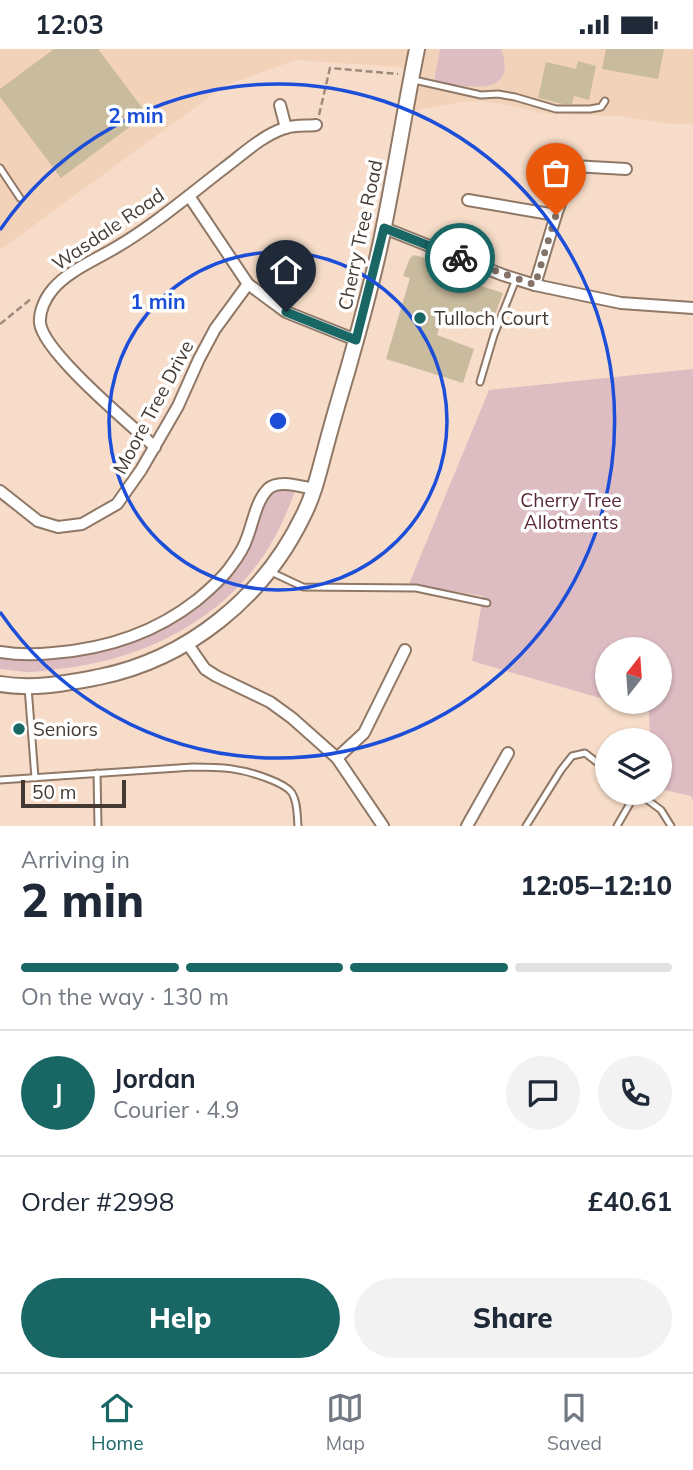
<!DOCTYPE html>
<html lang="en">
<head>
<meta charset="utf-8">
<style>
	body { margin:0; font-family:Mulish,sans-serif; background:#f2f2f3; color:#1f2937; height:100vh; display:flex; flex-direction:column; font-size:26px; white-space:nowrap }
	* { box-sizing:border-box; margin:0 }
	p { font-size:23px; color:#747a83 }
	.icon { flex:none; width:38px; height:38px; fill:none; stroke:currentColor; stroke-width:2; stroke-linecap:round; stroke-linejoin:round }
	.map { position:relative; height:777px; overflow:hidden }
	.side { display:flex; flex-direction:column; background:#fff; flex:1 }
	.side>* { flex:none }
	.needle { width:46px; rotate:17deg }
	.controls { position:absolute; left:595px; top:588px; display:grid; gap:14px }
	.controls a { display:grid; place-items:center; width:77px; height:77px; border-radius:50%; background:#fff; box-shadow:0 2px 5px #0004; font-size:35px }
	.scale { position:absolute; left:21px; bottom:18px; width:105px; box-sizing:border-box; padding-left:7px; border:4px solid #453a33; border-top:0; font-size:19px; line-height:24px; white-space:nowrap; color:#453a33; -webkit-text-stroke:5px #fff; paint-order:stroke }
	.pin { position:absolute; display:grid; place-items:center; width:60px; height:60px; color:#fff; margin:-72px -30px; border-radius:50% 50% 50% 0; rotate:-45deg; box-shadow:0 0 7px #0007 }
	.pin .icon { rotate:45deg }
	.courier { position:absolute; display:grid; place-items:center; width:70px; height:70px; margin:-35px; border:5px solid #196765; border-radius:50%; background:#fff; color:#222; box-shadow:0 2px 9px #0007 }
	.head em { font-style:normal; font-weight:800 }
	.head div { display:flex; flex-direction:column-reverse }
	.head { display:flex; align-items:center; justify-content:space-between; height:119px; padding:0 21px }
	h1 { font-size:46px; font-weight:800; line-height:52px }
	.bar { display:grid; grid-template-columns:repeat(4,1fr); gap:10px 7px; align-content:center; height:84px; padding:0 21px }
	.bar i { height:9px; border-radius:5px; background:#e0e1e3 }
	.bar .selected { background:#196765 }
	.bar p { grid-column:span 4 }
	.line { display:flex; align-items:center; gap:18px; padding:0 21px; border-top:2px solid #e0e1e3 }
	.line div { flex:1 }
	.round { display:grid; place-items:center; flex:none; width:74px; height:74px; border-radius:37px; background:#f2f2f3 }
	.primary-button { display:flex; gap:14px; margin-top:auto; padding:14px 21px }
	.primary-button a { flex:1; height:80px; border-radius:42px; background:#196765; color:#fff; font-size:28px; font-weight:800; line-height:80px; text-align:center }
	.primary-button a+a { background:#f2f2f3; color:#1f2937 }
	.status { display:flex; justify-content:space-between; align-items:center; height:49px; padding:0 35px; background:#fff; direction:ltr }
	.status svg { height:19px; fill:currentColor }
	.dock { display:flex; justify-content:space-around; align-items:center; height:98px; border-top:2px solid #e0e1e3; background:#fff; font-size:19px; color:#747a83 }
	.dock a { display:grid; justify-items:center; gap:4px }
	.dock .selected { color:#196765 }
	.map>svg:first-child { display:block }
	.built { fill:#f3d2ba }
	.green { fill:#ddbcc2 }
	.building { fill:#c9bb9d }
	.lines { fill:none; stroke-linecap:round; stroke-linejoin:round }
	.service-casing { stroke:#907867; stroke-width:9 }
	.minor-casing { stroke:#907867; stroke-width:14 }
	.tertiary-casing { stroke:#907867; stroke-width:18 }
	.path { stroke:#9d8a7d; stroke-width:2.5; stroke-dasharray:7 3.5; stroke-linecap:butt }
	.service { stroke:#fff; stroke-width:5 }
	.minor { stroke:#fff; stroke-width:10 }
	.tertiary { stroke:#fff; stroke-width:14 }
	.done { stroke:#837368; stroke-width:7; stroke-dasharray:0 12.6 }
	.route { stroke:#196765; stroke-width:9 }
	.ring { fill:none; stroke:#1d4ed8; stroke-width:3.5 }
	.poi-dot { fill:#196765; stroke:#fff; stroke-width:2.5 }
	.labels { text-anchor:middle; dominant-baseline:central; stroke-width:7; stroke-linejoin:round; paint-order:stroke }
	.street-label { font-size:19px; fill:#453a33; stroke:#fff }
	.poi-label { font-size:19px; fill:#453a33; stroke:#fff; text-anchor:start }
	.park-label { font-size:19px; fill:#582734; stroke:#fff }
	.centre { fill:#1d4ed8; stroke:#fff; stroke-width:3.5 }
	.ring-label { font-size:21px; text-anchor:middle; font-weight:bold; fill:#1d4ed8; stroke:#fff; stroke-width:7; stroke-linejoin:round; paint-order:stroke }
</style>
</head>
<body>
<div class="status"><b>12:03</b><svg viewBox="0 0 49 12"><path d="M0 12V9h3v3zM5 12V6h3v6zM10 12V3h3v9zM15 12V0h3v12zM26 1h20v11H26zM47 4h2v5h-2z"/></svg></div>
<div class="map">
<svg width="693" height="777" viewBox="0 0 693 777">
	<rect width="100%" height="100%" fill="#f7ddc9"/>
	<path class="built" d="M0,0H693V74L679,76L617,67L546,65L502,55L480,52L460,53L405,64L413,19L296,11L226,36L0,201Z"/>
	<g class="green">
		<path d="M440,0H501C520,51 462,37 434,32Z"/>
		<path d="M693,320V751L691,747L660,740V691H650L649,663L615,653H660V600H607V651L472,612L483,547L409,535L489,341Z"/>
		<path d="M297,437C287,464 276,490 259,513C212,577 136,612 58,620C48,621 37,623 26,623C18,622 9,621 0,620V603H70L159,576L230,519L270,438Z"/>
	</g>
	<g class="building">
		<path d="M54,0H98L147,65L61,129L0,48V40Z"/>
		<path d="M606,0H664L658,30L602,20Z"/>
		<path d="M578,12L596,17L589,51L574,47L572,55H563L538,49L546,13L576,20Z"/>
		<path d="M414,206L429,210L433,208L439,212L440,219L477,231L475,235L503,244L492,274L483,277L444,265L437,286L474,300L463,334L386,310L410,229L403,227L410,209Z"/>
	</g>
	<g class="lines">
		<defs>
			<g id="service">
				<path d="M414,31L481,46L498,45L515,48L556,60H590L601,58L605,52"/>
				<path d="M0,119L20,149"/>
				<path d="M480,333L494,286L516,230"/>
				<path d="M271,523L303,538L416,539L487,554"/>
				<path d="M28,638L35,729"/>
				<path d="M97,724L98,777"/>
				<path d="M0,731L193,718C223,718 241,719 269,730C277,733 287,737 292,744C298,754 297,767 298,777"/>
				<path d="M638,744L661,761L671,777"/>
				<path d="M526,777L561,721L572,707L585,704L607,721"/>
				<path d="M617,777L636,744"/>
			</g>
			<g id="minor">
				<path d="M280,56L286,79"/>
				<path d="M189,147L248,235L286,263L356,291"/>
				<path d="M468,151L556,166"/>
				<path d="M384,179L503,226L535,236L621,254L693,259"/>
				<path d="M535,236L556,166L573,117L626,120"/>
				<path d="M155,398C131,376 43,303 40,274C39,263 45,249 53,240C68,222 95,211 115,199C153,177 188,147 223,120C242,106 261,87 285,79C294,76 307,77 316,76"/>
				<path d="M0,442L38,472L58,478L82,475L117,455L141,421L178,357L199,310L215,280L248,235"/>
				<path d="M187,594L205,620L216,627L270,653L292,669L337,709L383,777"/>
				<path d="M0,603C18,606 35,606 53,604C106,600 155,584 197,551C209,541 222,530 231,517C237,509 244,499 247,489C253,474 256,452 268,440C279,430 301,438 314,440"/>
				<path d="M337,709L364,684L405,601"/>
				<path d="M467,777L508,704"/>
			</g>
			<path id="tertiary" d="M0,635C33,641 67,634 99,628C188,610 264,548 303,467C314,446 319,423 325,401C332,374 340,347 348,320C361,273 375,225 384,177C396,118 405,59 417,0"/>
		</defs>
		<use href="#service" class="service-casing"/>
		<use href="#minor" class="minor-casing"/>
		<use href="#tertiary" class="tertiary-casing"/>
		<g class="path">
			<path d="M319,66L330,19L398,25"/>
			<path d="M0,275L31,250"/>
		</g>
		<use href="#service" class="service"/>
		<use href="#minor" class="minor"/>
		<use href="#tertiary" class="tertiary"/>
	</g>
	<g class="lines">
		<path class="done" d="M460,209L535,236L556,166"/>
		<path class="route" d="M286,263L356,291L384,179L460,209"/>
	</g>
	<g class="ring">
		<circle cx="278" cy="372" r="169"/>
		<path d="M0 181A337 337 0 1 1 0 563"/>
	</g>
	<g class="poi-dot">
		<circle cx="420" cy="269" r="7"/>
		<circle cx="19" cy="680" r="7"/>
	</g>
	<g class="labels">
		<g class="street-label">
			<text transform="translate(108 180) rotate(-34)">Wasdale Road</text>
			<text transform="translate(360 186) rotate(-78)">Cherry Tree Road</text>
			<text transform="translate(153 358) rotate(-62)">Moore Tree Drive</text>
		</g>
		<g class="poi-label">
			<text x="434" y="269">Tulloch Court</text>
			<text x="33" y="680">Seniors</text>
		</g>
		<g class="park-label">
			<text x="571" y="451">Cherry Tree<tspan x="571" dy="22">Allotments</tspan></text>
		</g>
	</g>
	<circle cx="278" cy="372" r="10" class="centre"/>
	<g class="ring-label">
		<text x="136" y="74">2 min</text>
		<text x="158" y="260">1 min</text>
	</g>
</svg>
<div class="controls">
<a><svg class="needle" viewBox="-14 -14 28 28"><path d="M0-13l5 13h-10z" fill="#e53935"/><path d="M0 13l5-13h-10z" fill="#747a83"/></svg></a>
<a><svg class="icon" aria-label="layers" viewBox="0 0 24 24"><path d="M12 4l9 5-9 5-9-5zM3 14l9 5 9-5"/></svg></a>
</div>
<div class="scale">50 m</div>
<div class="pin" style="left:556px;top:166px;background:#ea580c"><svg class="icon" aria-label="bag" viewBox="0 0 24 24"><path d="M5 8h14l-1 12H6zM9 8a3 3 0 0 1 6 0"/></svg></div>
<div class="pin" style="left:286px;top:263px;background:#1f2937"><svg class="icon" aria-label="home" viewBox="0 0 24 24"><path d="M3 11l9-7 9 7M6 9v11h12V9"/></svg></div>
<div class="courier" style="left:460px;top:209px"><svg class="icon" aria-label="bike" viewBox="0 0 24 24"><circle cx="6" cy="16" r="4"/><circle cx="18" cy="16" r="4"/><path d="M6 16l4-8h5l3 8M10 8l3 8H6M13 5h3"/></svg></div>
</div>
<section class="side">
<div class="head"><div><h1>2 min</h1><p>Arriving in</p></div><em>12:05–12:10</em></div>
<div class="bar"><i class="selected"></i><i class="selected"></i><i class="selected"></i><i></i><p>On the way · 130 m</p></div>
<div class="line" style="height:126px"><b class="round" style="background:#196765;color:#fff">J</b><div><b>Jordan</b><p>Courier · 4.9</p></div><a class="round"><svg class="icon" aria-label="chat" viewBox="0 0 24 24"><path d="M4 5h16v11H9l-5 4z"/></svg></a><a class="round"><svg class="icon" aria-label="phone" viewBox="0 0 24 24"><path d="M5 4h4l2 5-3 2q2 4 5 5l2-3 5 2v4C11 20 4 13 5 4z"/></svg></a></div>
<div class="line" style="height:91px"><div>Order #2998</div><b>£40.61</b></div>
<div class="primary-button"><a>Help</a><a>Share</a></div>
</section>
<nav class="dock">
<a class="selected"><svg class="icon" aria-label="home" viewBox="0 0 24 24"><path d="M3 11l9-7 9 7M6 9v11h12V9"/></svg>Home</a>
<a><svg class="icon" aria-label="map" viewBox="0 0 24 24"><path d="M3 6l6-2 6 2 6-2v14l-6 2-6-2-6 2zM9 4v14M15 6v14"/></svg>Map</a>
<a><svg class="icon" aria-label="saved" viewBox="0 0 24 24"><path d="M7 4h10v16l-5-4-5 4z"/></svg>Saved</a>
</nav>
</body>
</html>
